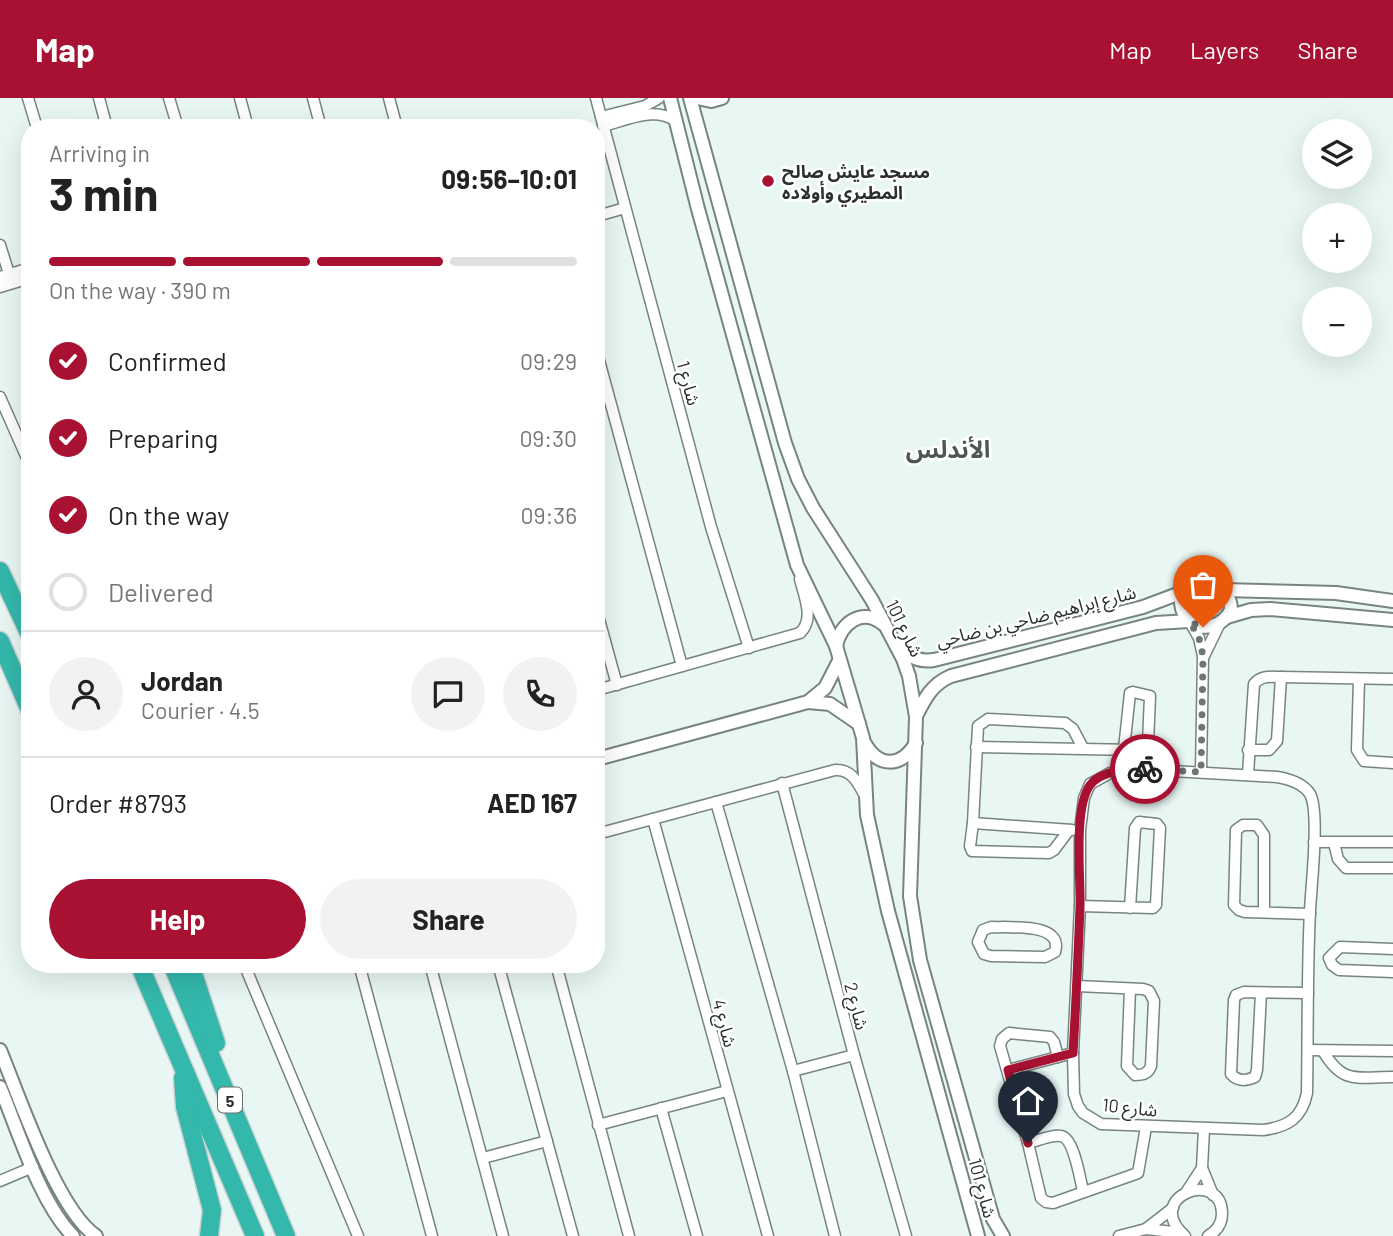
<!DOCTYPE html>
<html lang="en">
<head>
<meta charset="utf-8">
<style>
	body { margin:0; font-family:Barlow,"Noto Sans Arabic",sans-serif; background:#f2f2f2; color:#222; height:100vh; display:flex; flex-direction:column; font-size:26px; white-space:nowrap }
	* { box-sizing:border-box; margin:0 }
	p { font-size:23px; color:#767676 }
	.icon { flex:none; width:38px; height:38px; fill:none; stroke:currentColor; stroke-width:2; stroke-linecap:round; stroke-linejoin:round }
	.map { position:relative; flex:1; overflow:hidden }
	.details { position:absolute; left:21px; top:21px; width:584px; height:854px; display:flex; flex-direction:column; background:#fff; border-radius:28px; box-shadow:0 7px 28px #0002 }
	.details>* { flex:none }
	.buttons { position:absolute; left:1302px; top:21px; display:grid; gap:14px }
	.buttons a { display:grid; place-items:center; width:70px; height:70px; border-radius:50%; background:#fff; box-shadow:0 7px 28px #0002; font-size:35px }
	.pin { position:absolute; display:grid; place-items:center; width:60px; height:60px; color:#fff; margin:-72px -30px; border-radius:50% 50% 50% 0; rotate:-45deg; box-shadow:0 0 7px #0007 }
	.pin .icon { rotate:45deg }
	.courier { position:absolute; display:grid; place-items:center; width:70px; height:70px; margin:-35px; border:5px solid #a91133; border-radius:50%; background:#fff; color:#222; box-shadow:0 2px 9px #0007 }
	.headline em { font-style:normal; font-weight:700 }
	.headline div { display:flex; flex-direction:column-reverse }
	.headline { display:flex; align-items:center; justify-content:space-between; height:119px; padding:0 28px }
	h1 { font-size:46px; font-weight:700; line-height:52px }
	.bar { display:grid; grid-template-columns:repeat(4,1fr); gap:10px 7px; align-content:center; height:84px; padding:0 28px }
	.bar i { height:9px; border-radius:5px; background:#e0e0e0 }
	.bar .selected { background:#a91133 }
	.bar p { grid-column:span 4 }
	.line { display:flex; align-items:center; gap:18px; padding:0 28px; border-top:2px solid #e0e0e0 }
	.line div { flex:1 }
	.round { display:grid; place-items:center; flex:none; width:74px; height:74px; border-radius:37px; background:#f2f2f2 }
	ol { padding:0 28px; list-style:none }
	li { display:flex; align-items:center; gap:21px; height:77px }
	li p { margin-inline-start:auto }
	li .icon { padding:7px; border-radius:50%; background:#a91133; color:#fff; stroke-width:4 }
	li:last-child { color:#767676 }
	li i { width:38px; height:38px; border:4px solid #e0e0e0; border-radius:50% }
	.button { display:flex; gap:14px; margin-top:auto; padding:14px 28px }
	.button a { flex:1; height:80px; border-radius:42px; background:#a91133; color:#fff; font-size:28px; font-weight:700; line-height:80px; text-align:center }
	.button a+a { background:#f2f2f2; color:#222 }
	header { display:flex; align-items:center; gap:42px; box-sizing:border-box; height:98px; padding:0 35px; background:#a91133; color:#fff }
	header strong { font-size:33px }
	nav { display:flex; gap:38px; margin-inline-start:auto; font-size:24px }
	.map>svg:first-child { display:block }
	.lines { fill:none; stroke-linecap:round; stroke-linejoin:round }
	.minor-casing { stroke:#778482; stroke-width:13 }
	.tertiary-casing { stroke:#778482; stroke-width:16 }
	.motorway-casing { stroke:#d0d1d1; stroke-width:21 }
	.minor { stroke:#fff; stroke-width:10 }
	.tertiary { stroke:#fff; stroke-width:12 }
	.motorway { stroke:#34b8ac; stroke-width:18 }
	.done { stroke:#6c7674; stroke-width:7; stroke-dasharray:0 12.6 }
	.route { stroke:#a91133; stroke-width:9 }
	.poi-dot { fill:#a91133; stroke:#fff; stroke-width:2.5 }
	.labels { text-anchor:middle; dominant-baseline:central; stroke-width:5; stroke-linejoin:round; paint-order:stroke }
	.shield { fill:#fff; stroke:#6a6e6d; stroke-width:2 }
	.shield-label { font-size:16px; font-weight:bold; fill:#2a302f }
	.poi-label { font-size:18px; font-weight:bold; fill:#2a302f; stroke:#fff; text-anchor:start }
	.street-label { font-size:18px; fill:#2a302f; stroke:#fff }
	.district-label { font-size:24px; font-weight:bold; fill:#4b5856; stroke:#fff }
</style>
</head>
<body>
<header>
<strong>Map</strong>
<nav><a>Map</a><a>Layers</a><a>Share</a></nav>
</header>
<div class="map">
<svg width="1393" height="1138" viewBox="0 0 1393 1138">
	<rect width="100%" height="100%" fill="#e8f7f4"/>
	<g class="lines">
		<defs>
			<g id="minor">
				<path d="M28,0L37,30"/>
				<path d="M99,0L107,30"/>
				<path d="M169,0L178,30"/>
				<path d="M240,0L248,30"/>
				<path d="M313,0L321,30"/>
				<path d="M389,0L397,30"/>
				<path d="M596,0L711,429L749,550"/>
				<path d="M601,19L645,8L659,0"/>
				<path d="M603,28C627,22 654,8 676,23"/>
				<path d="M597,118L625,110"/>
				<path d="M0,147L9,176"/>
				<path d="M0,179L30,170"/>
				<path d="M0,189L30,180"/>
				<path d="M597,255L682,568"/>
				<path d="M0,299L30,367"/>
				<path d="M597,514L617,587"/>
				<path d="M1190,524L1199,540L1203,558L1201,674"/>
				<path d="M1204,558L1220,525"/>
				<path d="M1359,581L1357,652L1364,663L1393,665"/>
				<path d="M597,592L800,535C815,521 804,498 800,481"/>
				<path d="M976,649L1136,652L1148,645L1150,598L1133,594L1130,595L1124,651"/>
				<path d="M1248,652H1269L1277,643L1281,579"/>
				<path d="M1137,671L1277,679C1289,681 1303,685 1310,696C1320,714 1311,789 1310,813C1307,873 1308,934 1307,995C1302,1020 1288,1029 1263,1032L1101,1026L1083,1015L1078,1008L1074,996L1073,955L1080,808V732L1084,700L1090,686L1110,675Z"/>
				<path d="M1248,676L1254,586C1261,577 1270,579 1281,579L1393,581"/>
				<path d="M782,685L854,957L906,1138"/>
				<path d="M716,704L793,973L835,1138"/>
				<path d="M653,721L768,1138"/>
				<path d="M973,725L1072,732"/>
				<path d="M1069,732L1054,752L1049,755L972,753L970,748L973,725L978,628L988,621L1065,625L1073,631L1083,650"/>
				<path d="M597,736L835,672C852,671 858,685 865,698"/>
				<path d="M1314,744H1393"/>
				<path d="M1334,745L1338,761L1346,770H1393"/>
				<path d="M1080,808L1153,810L1156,807L1160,730L1157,726L1139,724L1135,730L1130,810"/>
				<path d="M1264,813V737L1257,727H1243L1236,732L1234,807L1239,812L1245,814L1310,816"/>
				<path d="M991,829C1009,830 1064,824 1055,854L1045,859L991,858L984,856L978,844L983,832Z"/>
				<path d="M1393,851L1340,849L1329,860L1332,867L1339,872L1393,874"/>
				<path d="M244,866L358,1138"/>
				<path d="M359,866L432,1138"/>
				<path d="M430,866L503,1138"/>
				<path d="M498,866L573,1138"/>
				<path d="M556,866L629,1138"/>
				<path d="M1077,888L1143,891L1149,893L1154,903L1151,968C1148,976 1143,977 1135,977L1127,968L1130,891"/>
				<path d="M1261,895L1257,972L1255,979C1246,983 1238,984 1231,976L1234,902L1236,897L1244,894L1308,895"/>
				<path d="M1308,952L1393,953"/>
				<path d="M1323,953C1343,987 1357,979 1393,979"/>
				<path d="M1058,959L1054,944L1050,939L1009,935L1002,941L1000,948L1028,1045L1041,1100L1046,1104L1053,1105L1138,1075L1146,1029"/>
				<path d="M1008,972L1073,955"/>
				<path d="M793,973L854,957"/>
				<path d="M661,1010L697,1138"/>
				<path d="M598,1027L727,993"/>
				<path d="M1204,1031L1202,1070L1213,1097"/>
				<path d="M1028,1045C1037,1043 1052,1036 1061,1038C1074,1040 1080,1081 1083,1093"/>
				<path d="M483,1060L547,1043"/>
				<path d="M0,1083L33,1069"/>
				<path d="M1187,1093L1202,1070"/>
				<path d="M1146,1131L1173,1110"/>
				<path d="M1119,1138L1146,1131L1182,1135"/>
				<path d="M1185,1138C1141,1099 1222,1069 1222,1116C1222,1126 1217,1133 1208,1138"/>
			</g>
			<g id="tertiary">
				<path d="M670,0L698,111L797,467L836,548L859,626L863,640L867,717L888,813L978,1138"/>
				<path d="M690,0L785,345L798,381L813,410L872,502L903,561L909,578L916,619L910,798L920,862L993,1121L1003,1138"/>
				<path d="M697,0L711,3L722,0"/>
				<path d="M1207,486C1221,488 1231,497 1231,512C1219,536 1184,535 1181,505L1191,491Z"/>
				<path d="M1223,492L1336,495L1393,503"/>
				<path d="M1227,519L1251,512L1270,511L1393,522"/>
				<path d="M836,548C841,525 862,509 883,526"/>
				<path d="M901,550C912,560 919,564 934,562L1143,509L1191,491"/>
				<path d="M808,604L825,590L839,563"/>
				<path d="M916,618C925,600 932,586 951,578L1156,525L1189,523"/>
				<path d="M864,644C878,670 901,670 916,645"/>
				<path d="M597,661L808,604L830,606L859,626"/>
				<path d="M0,952C19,998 57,1112 96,1138"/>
				<path d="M0,989C18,1032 40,1105 73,1138"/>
			</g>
			<g id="motorway">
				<path d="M0,473L30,537"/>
				<path d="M0,543L30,612"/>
				<path d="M139,866L255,1138"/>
				<path d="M172,866L286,1138"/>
				<path d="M190,866L216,945"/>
				<path d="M183,980L185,1009L212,1112L209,1138"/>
			</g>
		</defs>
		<use href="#minor" class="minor-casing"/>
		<use href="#tertiary" class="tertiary-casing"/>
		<use href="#motorway" class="motorway-casing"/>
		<use href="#minor" class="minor"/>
		<use href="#tertiary" class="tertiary"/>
		<use href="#motorway" class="motorway"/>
	</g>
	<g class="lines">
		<path class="done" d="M1145,671L1201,674L1203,558L1199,540L1190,524L1203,529"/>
		<path class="route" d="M1028,1045L1008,972L1073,955C1076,906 1078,858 1080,810C1081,780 1073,711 1090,687C1101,672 1128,671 1145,671"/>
	</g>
	<circle class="poi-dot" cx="768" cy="83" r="7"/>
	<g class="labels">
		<rect class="shield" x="218" y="989.5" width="24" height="25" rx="5"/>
		<g class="shield-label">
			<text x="230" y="1002">5</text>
		</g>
		<g class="poi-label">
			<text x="782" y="73">مسجد عايش صالح<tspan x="782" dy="21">المطيري وأولاده</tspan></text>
		</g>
		<g class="street-label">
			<text transform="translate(689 285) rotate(75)">شارع 1</text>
			<text transform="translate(1036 518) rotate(-14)">شارع إبراهيم ضاحي بن ضاحي</text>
			<text transform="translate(905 530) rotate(64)">شارع 101</text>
			<text transform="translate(857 908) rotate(75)">شارع 2</text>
			<text transform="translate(725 925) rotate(75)">شارع 4</text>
			<text transform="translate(1130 1009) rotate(6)">شارع 10</text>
			<text transform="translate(983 1090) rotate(75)">شارع 101</text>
		</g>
		<g class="district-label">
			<text x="948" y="350">الأندلس</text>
		</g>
	</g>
</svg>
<div class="buttons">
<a><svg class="icon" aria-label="layers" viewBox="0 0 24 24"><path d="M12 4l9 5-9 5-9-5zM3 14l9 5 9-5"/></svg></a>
<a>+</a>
<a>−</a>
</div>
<div class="pin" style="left:1203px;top:529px;background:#ea580c"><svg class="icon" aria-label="bag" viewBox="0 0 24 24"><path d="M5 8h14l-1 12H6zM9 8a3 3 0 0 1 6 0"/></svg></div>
<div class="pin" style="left:1028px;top:1045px;background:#1f2937"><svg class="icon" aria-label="home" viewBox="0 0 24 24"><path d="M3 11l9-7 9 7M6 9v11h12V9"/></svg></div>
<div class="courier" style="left:1145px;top:671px"><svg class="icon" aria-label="bike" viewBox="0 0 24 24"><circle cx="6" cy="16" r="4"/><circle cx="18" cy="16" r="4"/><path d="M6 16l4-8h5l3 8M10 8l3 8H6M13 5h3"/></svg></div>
<section class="details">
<div class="headline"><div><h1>3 min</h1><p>Arriving in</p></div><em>09:56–10:01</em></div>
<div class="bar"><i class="selected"></i><i class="selected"></i><i class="selected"></i><i></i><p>On the way · 390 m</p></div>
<ol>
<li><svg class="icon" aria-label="check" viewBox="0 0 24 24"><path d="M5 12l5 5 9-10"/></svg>Confirmed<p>09:29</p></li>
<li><svg class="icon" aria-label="check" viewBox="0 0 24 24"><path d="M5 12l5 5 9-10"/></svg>Preparing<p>09:30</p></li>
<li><svg class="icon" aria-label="check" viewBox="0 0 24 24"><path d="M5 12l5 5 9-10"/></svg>On the way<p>09:36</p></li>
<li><i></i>Delivered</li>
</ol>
<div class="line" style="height:126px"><a class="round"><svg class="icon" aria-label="person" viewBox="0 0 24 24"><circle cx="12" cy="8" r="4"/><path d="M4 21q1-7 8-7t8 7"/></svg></a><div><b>Jordan</b><p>Courier · 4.5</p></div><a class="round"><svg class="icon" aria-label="chat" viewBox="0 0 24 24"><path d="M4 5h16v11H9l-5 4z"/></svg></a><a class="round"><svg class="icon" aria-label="phone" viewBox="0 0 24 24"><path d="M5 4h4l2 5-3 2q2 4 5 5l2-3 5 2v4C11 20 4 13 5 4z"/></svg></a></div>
<div class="line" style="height:91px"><div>Order #8793</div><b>AED 167</b></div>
<div class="button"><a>Help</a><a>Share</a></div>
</section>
</div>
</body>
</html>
